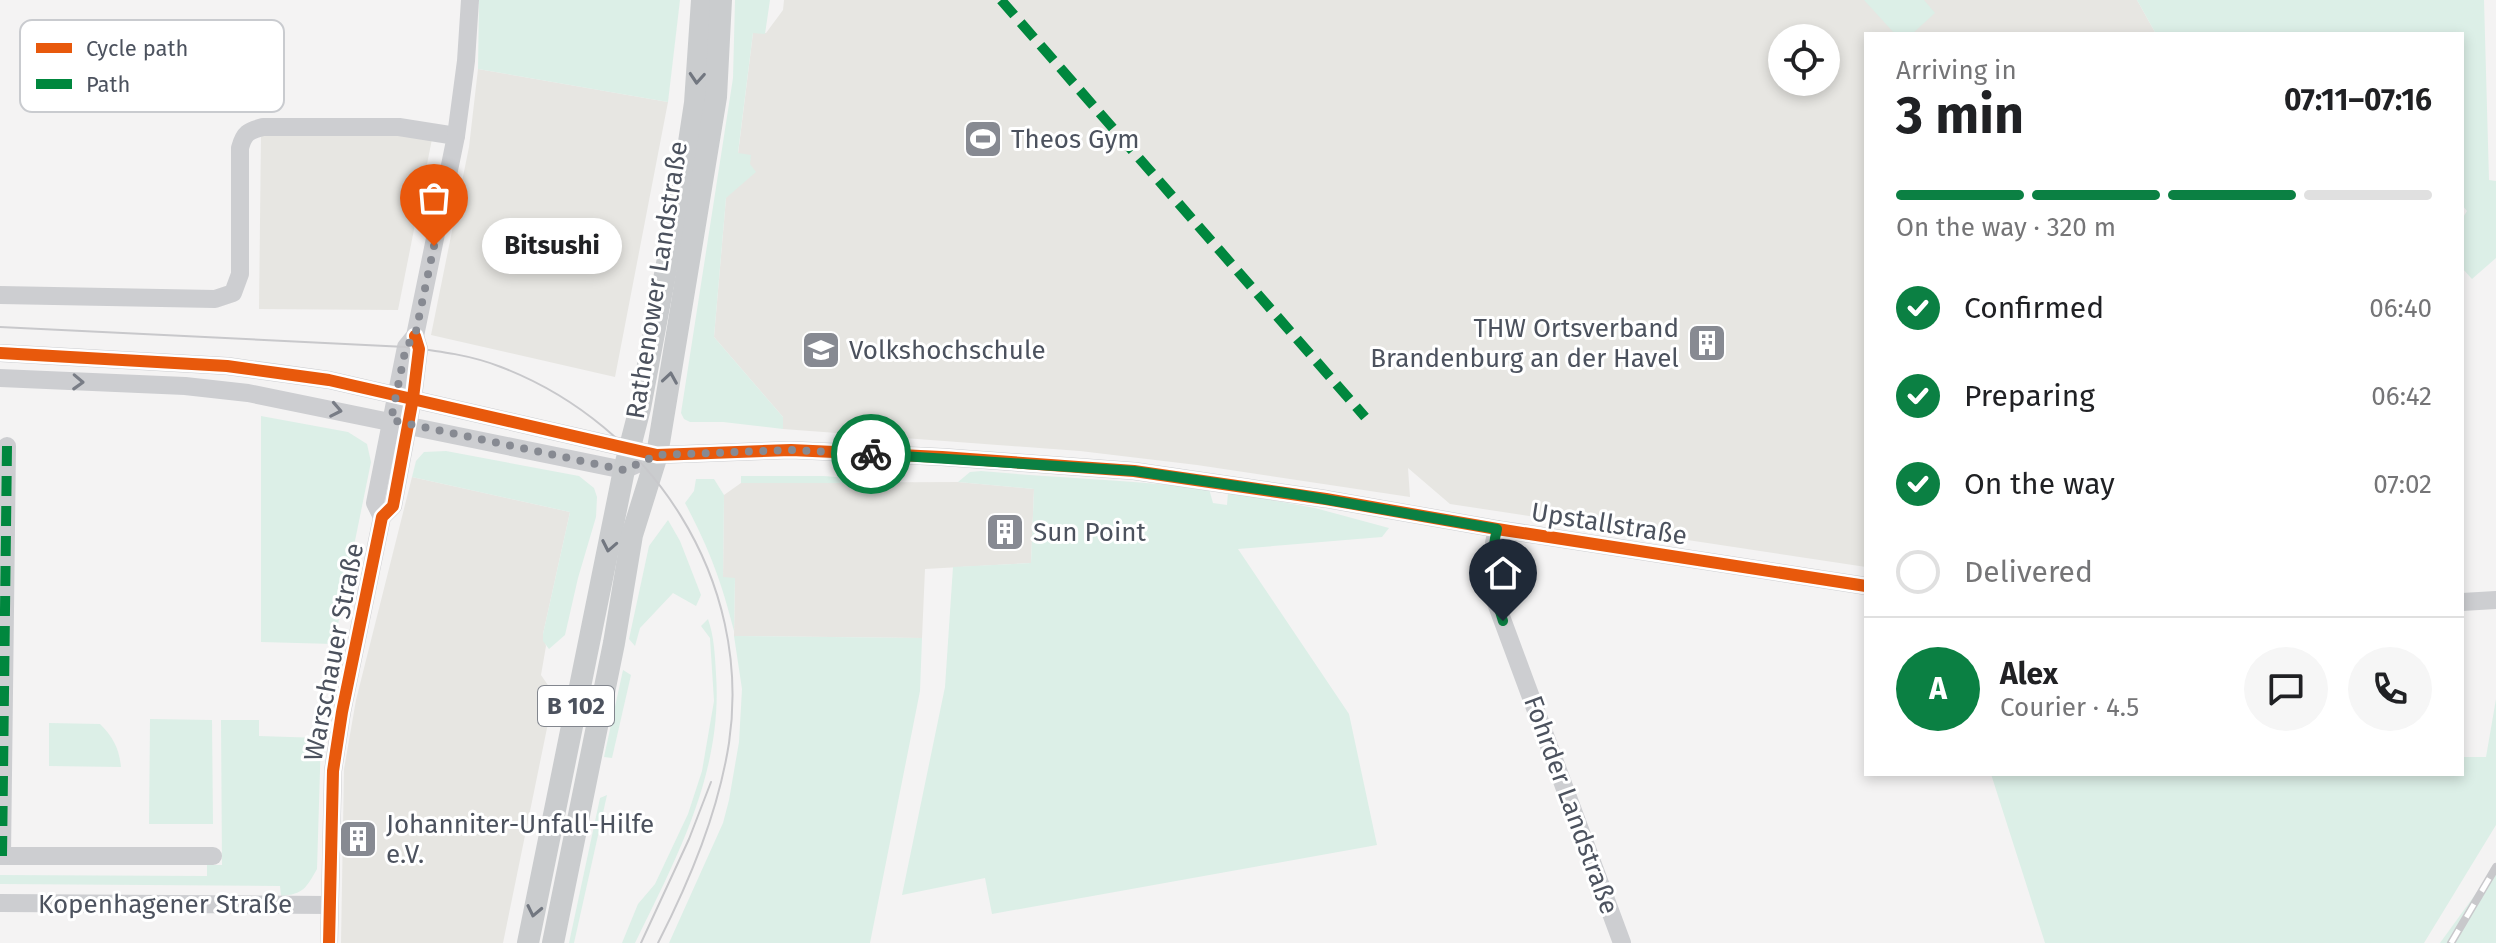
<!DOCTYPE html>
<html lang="en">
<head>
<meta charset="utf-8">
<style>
	body { margin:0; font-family:"Fira Sans",sans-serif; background:#f6f6f6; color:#202124; height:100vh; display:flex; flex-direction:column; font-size:30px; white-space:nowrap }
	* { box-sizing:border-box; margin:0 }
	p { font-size:26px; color:#757577 }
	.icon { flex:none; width:44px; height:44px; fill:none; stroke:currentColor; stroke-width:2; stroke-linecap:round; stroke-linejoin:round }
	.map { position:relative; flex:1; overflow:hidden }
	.sheet { position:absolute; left:1864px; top:32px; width:600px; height:744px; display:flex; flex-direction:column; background:#fff; border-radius:0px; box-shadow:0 4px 12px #0003 }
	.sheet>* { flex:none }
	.controls { position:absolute; left:1768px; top:24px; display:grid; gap:16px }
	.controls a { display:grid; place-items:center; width:72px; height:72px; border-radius:50%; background:#fff; box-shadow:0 4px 12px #0003; font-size:40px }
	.pin { position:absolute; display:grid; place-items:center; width:68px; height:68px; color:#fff; margin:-82px -34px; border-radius:50% 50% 50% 0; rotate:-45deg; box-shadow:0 0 8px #0007 }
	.pin .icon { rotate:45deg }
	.courier { position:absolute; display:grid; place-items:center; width:80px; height:80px; margin:-40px; border:6px solid #0b8043; border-radius:50%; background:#fff; color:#222; box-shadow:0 2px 10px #0007 }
	.bubble { position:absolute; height:56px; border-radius:28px; background:#fff; box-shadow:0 4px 12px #0003; font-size:26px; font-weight:700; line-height:56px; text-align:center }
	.overview em { font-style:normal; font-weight:700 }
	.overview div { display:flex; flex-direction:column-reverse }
	.overview { display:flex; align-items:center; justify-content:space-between; height:136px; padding:0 32px }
	h1 { font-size:52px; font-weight:700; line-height:60px }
	.bar { display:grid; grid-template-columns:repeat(4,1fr); gap:12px 8px; align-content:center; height:96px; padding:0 32px }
	.bar i { height:10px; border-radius:6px; background:#e0e0e0 }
	.bar .current { background:#0b8043 }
	.bar p { grid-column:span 4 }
	.line { display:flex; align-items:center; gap:20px; padding:0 32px; border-top:2px solid #e0e0e0 }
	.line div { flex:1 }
	.round { display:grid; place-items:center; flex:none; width:84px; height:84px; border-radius:42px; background:#f6f6f6 }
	ol { padding:0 32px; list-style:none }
	li { display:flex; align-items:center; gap:24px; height:88px }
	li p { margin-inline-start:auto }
	li .icon { padding:8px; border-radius:50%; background:#0b8043; color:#fff; stroke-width:4 }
	li:last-child { color:#757577 }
	li i { width:44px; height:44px; border:4px solid #e0e0e0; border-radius:50% }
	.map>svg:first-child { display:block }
	.commercial { fill:#e7e6e2; fill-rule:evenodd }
	.green { fill:#dcefe7 }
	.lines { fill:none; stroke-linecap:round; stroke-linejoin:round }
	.minor { stroke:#cdced1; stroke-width:18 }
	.major { stroke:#caccce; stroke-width:22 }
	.tram { stroke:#c8c8cb; stroke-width:2 }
	.rail-casing { stroke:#c8c8cb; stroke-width:8 }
	.rail { stroke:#fff; stroke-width:5; stroke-dasharray:15; stroke-linecap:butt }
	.quiet { stroke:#00873e; stroke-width:10; stroke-dasharray:20 10; stroke-linecap:butt }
	.cycleway-casing { stroke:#fff; stroke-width:17 }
	.cycleway { stroke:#e8590c; stroke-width:12 }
	.oneway { stroke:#727780 }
	.oneway2 { stroke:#797d86 }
	.done { stroke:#878a92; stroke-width:8; stroke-dasharray:0 14.4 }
	.route { stroke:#0b8043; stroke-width:10 }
	.labels { text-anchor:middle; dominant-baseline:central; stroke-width:6; stroke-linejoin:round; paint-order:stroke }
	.shield { fill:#fff; stroke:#82868e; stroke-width:2 }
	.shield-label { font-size:24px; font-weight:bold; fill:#4c525e }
	.poi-label { font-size:26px; fill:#4c525e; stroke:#fff; text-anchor:start }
	.street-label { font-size:26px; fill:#4c525e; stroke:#fff }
	.key { fill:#fff; stroke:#c9cbcf; stroke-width:2 }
	.key-label { font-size:22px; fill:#4c525e }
</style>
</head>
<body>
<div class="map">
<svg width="2496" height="943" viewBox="0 0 2496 943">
	<rect width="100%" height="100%" fill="#f4f3f3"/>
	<g class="commercial">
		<path d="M784,0H2137L2156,34H1866V567L1450,504L1408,468L1410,497L1197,465L1080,451L783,429V417L714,337L726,198L738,154L753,33H766L783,10ZM1782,38H1826V82H1782Z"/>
		<path d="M478,69L668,102L615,377L431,335L469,147Z"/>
		<path d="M390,134L432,139L398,310L259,309L261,135Z"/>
		<path d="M412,477L570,512L543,634L546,646L541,675L554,694L503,943H341L344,769L356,700Z"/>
		<path d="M958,482L1034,489L1031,563L925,569L922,638L734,636L735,578H723L724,495L741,483Z"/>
	</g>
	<g class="green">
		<path d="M479,0H680L668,102L478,69Z"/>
		<path d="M735,0H770L765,34L753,33L738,153L751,155L750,164L756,172L726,198L714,337L783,417V429L723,422H690L684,419L681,413L733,78Z"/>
		<path d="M1864,0H1924L1935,13L1912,34H1895Z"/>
		<path d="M2137,0H2484L2489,180L2496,181V258L2472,279L2462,268V219L2467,211L2462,205V34H2156Z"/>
		<path d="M261,416L348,432L367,444L371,462L334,644L261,642Z"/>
		<path d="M446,451L579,476L594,488L597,497L596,517L578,578L565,635L549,649L543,641V634L570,512L412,477L416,461L424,452Z"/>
		<path d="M981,471C1057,478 1134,480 1209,489L1213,503L1227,505L1228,492L1315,508L1389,528L1382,537L1238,549L1349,714L1377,845L992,914L985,878L902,895L945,687L953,567L1031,563L1034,489L958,482L970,472Z"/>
		<path d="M741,476H824L905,483H741Z"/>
		<path d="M696,479H714L724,495L723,577L735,578L734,631C722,583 709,548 685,503L694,491Z"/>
		<path d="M668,520L680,541L701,595L696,606L673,593L640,628L635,646L629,639L649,546Z"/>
		<path d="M708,619C714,636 715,655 716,674C723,772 677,857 635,943H622L638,904L655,884L688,814L702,771L714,701L710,638L701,626Z"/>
		<path d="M734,636L922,638L920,691L870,943H669L723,823L729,800L739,742L742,689Z"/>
		<path d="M623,670L631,675L612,758L604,757Z"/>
		<path d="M2496,699V825L2424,943H2045L1991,774H2462V757H2486Z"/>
		<path d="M150,719L212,720L213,824H149Z"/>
		<path d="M221,720H259V736L321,738L317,869C306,888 304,894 281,896L280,886L0,884V875L207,876V865H222Z"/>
		<path d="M49,723L100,724C113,737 119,748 121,767L49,766Z"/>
		<path d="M607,795L574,943H569L600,798Z"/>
		<path d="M2496,866V943H2440Z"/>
	</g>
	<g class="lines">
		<g class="minor">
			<path d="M0,295L215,299L233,293L240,274V148C244,133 248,131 263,127H399L456,136"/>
			<path d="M0,353L227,366L329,380L657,455L791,450L942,457L1134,471L1326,499L1497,529L1866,586"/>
			<path d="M0,378L185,386L248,393L624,470L657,455"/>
			<path d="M382,517L375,503L406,347L415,336L456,136L466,61L470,0"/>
			<path d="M1497,529L1494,543L1492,592L1622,943"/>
			<path d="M2462,602L2496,600"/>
			<path d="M0,856H213"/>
			<path d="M2,856L7,446"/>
			<path d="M0,903L329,905"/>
			<path d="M329,943L333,771L342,712L382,517L393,506L413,398L419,349L415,336"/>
		</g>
		<g class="major">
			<path d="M528,943L624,470L640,408L686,162L695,103L702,0"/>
			<path d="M553,943L614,643L632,535L657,455L716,97L721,0"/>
		</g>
		<g class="tram">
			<path d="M0,327L406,347C438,351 471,355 501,367C652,425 753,580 729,743C718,813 690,880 658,943"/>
			<path d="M641,943L689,839L711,782"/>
		</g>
		<defs>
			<path id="rail" d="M2451,943L2496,867"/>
		</defs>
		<use href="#rail" class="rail-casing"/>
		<use href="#rail" class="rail"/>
		<g class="quiet">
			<path d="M1001,0L1365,417"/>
			<path d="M2,856L7,446"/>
		</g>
		<defs>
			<g id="cycleway">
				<path d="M0,353L227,366L329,380L657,455L791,450L942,457L1134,471L1326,499L1497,529L1866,586"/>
				<path d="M329,943L333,771L342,712L382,517L393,506L413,398L419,349L415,336"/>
			</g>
		</defs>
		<use href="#cycleway" class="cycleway-casing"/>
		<use href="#cycleway" class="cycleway"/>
	</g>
	<defs><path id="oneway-chevron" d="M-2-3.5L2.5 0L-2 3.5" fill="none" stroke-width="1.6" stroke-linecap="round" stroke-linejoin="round" transform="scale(2)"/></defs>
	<g class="oneway">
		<use href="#oneway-chevron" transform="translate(697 78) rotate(94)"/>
		<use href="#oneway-chevron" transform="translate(670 378) rotate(-81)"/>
		<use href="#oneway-chevron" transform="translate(609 546) rotate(101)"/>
		<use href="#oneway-chevron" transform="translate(534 911) rotate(102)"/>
	</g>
	<g class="oneway2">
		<use href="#oneway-chevron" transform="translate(78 382) rotate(2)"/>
		<use href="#oneway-chevron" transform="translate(336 410) rotate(11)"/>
	</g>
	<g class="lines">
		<path class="done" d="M434,246L415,336L406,347L391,420L624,470L657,455L791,450L871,454"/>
		<path class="route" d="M871,454L1134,471L1300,495L1497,529C1489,562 1492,589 1503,621"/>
	</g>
	<defs>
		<symbol id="stadium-square" viewBox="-11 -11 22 22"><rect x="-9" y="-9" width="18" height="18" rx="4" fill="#878a92" stroke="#fff"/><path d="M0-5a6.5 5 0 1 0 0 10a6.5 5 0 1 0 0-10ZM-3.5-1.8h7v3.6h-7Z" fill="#fff"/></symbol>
		<symbol id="building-square" viewBox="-11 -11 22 22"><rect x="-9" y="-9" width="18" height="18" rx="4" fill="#878a92" stroke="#fff"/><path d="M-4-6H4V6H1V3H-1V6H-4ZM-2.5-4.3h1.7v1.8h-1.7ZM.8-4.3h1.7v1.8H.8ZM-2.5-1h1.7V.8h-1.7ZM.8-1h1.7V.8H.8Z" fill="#fff"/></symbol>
		<symbol id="university-square" viewBox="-11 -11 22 22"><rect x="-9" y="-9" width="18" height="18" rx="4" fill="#878a92" stroke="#fff"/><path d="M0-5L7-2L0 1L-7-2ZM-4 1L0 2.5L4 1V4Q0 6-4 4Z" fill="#fff"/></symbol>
	</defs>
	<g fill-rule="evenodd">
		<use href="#stadium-square" x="961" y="117" width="44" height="44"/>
		<use href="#building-square" x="1685" y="321" width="44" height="44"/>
		<use href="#university-square" x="799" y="328" width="44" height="44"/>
		<use href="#building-square" x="983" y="510" width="44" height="44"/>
		<use href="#building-square" x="336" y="817" width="44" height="44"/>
	</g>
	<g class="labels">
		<rect class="shield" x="538" y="686" width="76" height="40" rx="6"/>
		<g class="shield-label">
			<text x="576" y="706">B 102</text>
		</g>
		<g class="poi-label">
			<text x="1011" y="139">Theos Gym</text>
			<text x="1679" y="328" text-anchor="end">THW Ortsverband<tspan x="1679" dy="30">Brandenburg an der Havel</tspan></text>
			<text x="849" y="350">Volkshochschule</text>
			<text x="1033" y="532">Sun Point</text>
			<text x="386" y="824">Johanniter-Unfall-Hilfe<tspan x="386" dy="30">e.V.</tspan></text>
		</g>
		<g class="street-label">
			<text transform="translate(657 280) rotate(-81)">Rathenower Landstraße</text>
			<text transform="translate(1609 524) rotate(9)">Upstallstraße</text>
			<text transform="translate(334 652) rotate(-79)">Warschauer Straße</text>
			<text transform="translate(1571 805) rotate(70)">Fohrder Landstraße</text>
			<text x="165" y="904">Kopenhagener Straße</text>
		</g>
	</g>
	<rect x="20" y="20" width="264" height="92" rx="12" class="key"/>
	<rect x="36" y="43" width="36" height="10" fill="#e8590c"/>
	<rect x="36" y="79" width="36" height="10" fill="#00873e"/>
	<g class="key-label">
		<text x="86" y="56">Cycle path</text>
		<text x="86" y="92">Path</text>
	</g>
</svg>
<div class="controls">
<a><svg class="icon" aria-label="locate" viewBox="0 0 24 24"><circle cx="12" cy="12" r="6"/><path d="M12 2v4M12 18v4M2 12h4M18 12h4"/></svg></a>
</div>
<div class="pin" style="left:434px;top:246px;background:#ea580c"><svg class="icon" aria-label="bag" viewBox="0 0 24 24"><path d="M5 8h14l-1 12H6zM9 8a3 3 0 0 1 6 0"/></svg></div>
<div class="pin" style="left:1503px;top:621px;background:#1f2937"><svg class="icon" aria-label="home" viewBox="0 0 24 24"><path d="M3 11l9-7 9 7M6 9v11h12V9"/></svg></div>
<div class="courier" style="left:871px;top:454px"><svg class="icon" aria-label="bike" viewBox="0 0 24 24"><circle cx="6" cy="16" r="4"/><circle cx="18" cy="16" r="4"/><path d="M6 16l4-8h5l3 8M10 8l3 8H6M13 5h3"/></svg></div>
<div class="bubble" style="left:482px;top:218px;width:140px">Bitsushi</div>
<section class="sheet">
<div class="overview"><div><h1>3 min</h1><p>Arriving in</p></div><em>07:11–07:16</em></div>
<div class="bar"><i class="current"></i><i class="current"></i><i class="current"></i><i></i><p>On the way · 320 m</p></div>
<ol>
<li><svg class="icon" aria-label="check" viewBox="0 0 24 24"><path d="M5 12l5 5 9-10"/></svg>Confirmed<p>06:40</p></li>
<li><svg class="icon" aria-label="check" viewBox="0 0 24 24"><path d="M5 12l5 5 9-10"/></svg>Preparing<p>06:42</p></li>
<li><svg class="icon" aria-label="check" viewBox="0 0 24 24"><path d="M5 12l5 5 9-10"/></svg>On the way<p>07:02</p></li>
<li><i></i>Delivered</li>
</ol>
<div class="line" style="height:144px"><b class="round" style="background:#0b8043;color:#fff">A</b><div><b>Alex</b><p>Courier · 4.5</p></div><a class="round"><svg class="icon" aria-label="chat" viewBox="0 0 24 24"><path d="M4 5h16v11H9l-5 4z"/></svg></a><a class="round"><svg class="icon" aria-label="phone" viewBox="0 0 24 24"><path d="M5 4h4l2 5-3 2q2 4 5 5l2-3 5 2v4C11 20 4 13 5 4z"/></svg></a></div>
</section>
</div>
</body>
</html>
